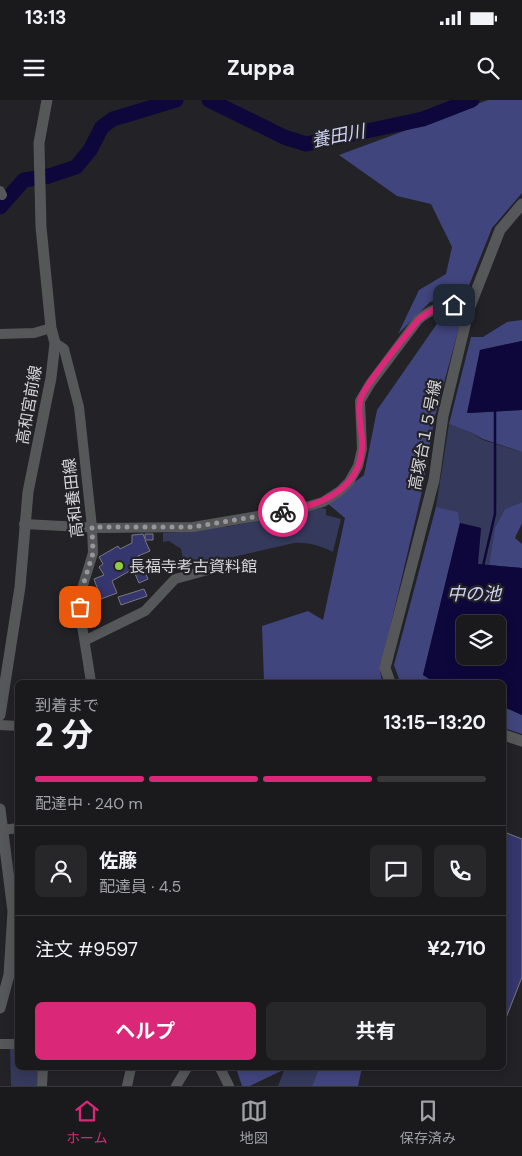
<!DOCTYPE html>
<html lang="ja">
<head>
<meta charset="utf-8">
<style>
	body { margin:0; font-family:"DM Sans","Noto Sans JP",sans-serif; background:#27272a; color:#f1f3f6; height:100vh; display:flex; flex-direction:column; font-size:19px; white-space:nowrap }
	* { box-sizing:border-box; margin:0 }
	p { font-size:16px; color:#9fa1a4 }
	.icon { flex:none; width:28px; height:28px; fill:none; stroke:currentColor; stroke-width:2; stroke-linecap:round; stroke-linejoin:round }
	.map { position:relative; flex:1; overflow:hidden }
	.panel { position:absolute; left:15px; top:580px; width:491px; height:390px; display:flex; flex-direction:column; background:#1a1a1d; border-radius:8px; box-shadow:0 2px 12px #0003,0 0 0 1px #38383b }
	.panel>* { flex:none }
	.tools { position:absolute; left:456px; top:515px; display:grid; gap:10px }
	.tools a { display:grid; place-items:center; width:50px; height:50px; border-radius:8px; background:#1a1a1d; box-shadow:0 2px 12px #0003,0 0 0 1px #38383b; font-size:25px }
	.pin { position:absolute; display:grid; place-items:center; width:42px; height:42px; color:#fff; margin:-21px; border-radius:10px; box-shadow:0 2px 8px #0006 }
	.courier { position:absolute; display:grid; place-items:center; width:50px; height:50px; margin:-25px; border:4px solid #db2777; border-radius:50%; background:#fff; color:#222; box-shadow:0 1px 6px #0007 }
	.summary em { font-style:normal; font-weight:700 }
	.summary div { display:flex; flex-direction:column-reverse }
	.summary { display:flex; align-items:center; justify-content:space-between; height:85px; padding:0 20px }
	h1 { font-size:32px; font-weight:700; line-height:38px }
	.bar { display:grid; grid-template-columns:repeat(4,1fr); gap:8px 5px; align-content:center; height:60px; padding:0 20px }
	.bar i { height:6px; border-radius:4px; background:#38383b }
	.bar .selected { background:#db2777 }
	.bar p { grid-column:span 4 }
	.line { display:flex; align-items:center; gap:12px; padding:0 20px; border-top:1px solid #38383b }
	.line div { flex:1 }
	.round { display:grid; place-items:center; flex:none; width:52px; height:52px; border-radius:8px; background:#27272a }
	.cta { display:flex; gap:10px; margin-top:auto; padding:10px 20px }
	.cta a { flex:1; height:58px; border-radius:8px; background:#db2777; color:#fff; font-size:20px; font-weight:700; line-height:58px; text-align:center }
	.cta a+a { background:#27272a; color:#f1f3f6 }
	.status { display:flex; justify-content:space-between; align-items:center; height:35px; padding:0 25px; background:#1a1a1d; direction:ltr }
	.status svg { height:14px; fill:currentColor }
	header { display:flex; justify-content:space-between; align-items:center; height:65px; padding:0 20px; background:#1a1a1d; font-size:22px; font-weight:700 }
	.tab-bar { display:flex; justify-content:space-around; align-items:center; height:70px; border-top:1px solid #38383b; background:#1a1a1d; font-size:14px; color:#9fa1a4 }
	.tab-bar a { display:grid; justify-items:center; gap:2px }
	.tab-bar .selected { color:#db2777 }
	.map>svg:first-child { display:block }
	.green { fill:#35395b }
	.forest { fill:#41457d }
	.water { fill:#0e073b; fill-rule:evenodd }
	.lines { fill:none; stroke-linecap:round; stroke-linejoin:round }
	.stream { stroke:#0e073b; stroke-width:2.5 }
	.river { stroke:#0e073b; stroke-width:15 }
	.building { fill:#34366d; stroke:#78797e }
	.minor { stroke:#565759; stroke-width:10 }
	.tertiary { stroke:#565759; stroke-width:11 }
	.done { stroke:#97979b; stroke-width:5; stroke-dasharray:0 9 }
	.route { stroke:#db2777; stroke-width:6 }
	.poi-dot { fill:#94cc3c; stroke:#222227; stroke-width:2 }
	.labels { text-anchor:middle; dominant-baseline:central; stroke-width:4.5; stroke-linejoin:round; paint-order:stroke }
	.street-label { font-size:16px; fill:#d6d6d9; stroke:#222227 }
	.poi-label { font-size:16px; fill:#d6d6d9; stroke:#222227; text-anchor:start }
	.water-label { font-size:18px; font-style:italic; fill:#ced3f6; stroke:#222227 }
</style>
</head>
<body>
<div class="status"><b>13:13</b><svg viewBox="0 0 49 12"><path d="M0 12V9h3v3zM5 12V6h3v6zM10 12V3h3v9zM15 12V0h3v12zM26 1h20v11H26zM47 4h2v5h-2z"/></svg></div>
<header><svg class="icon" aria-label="menu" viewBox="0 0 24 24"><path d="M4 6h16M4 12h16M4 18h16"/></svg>Zuppa<svg class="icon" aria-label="search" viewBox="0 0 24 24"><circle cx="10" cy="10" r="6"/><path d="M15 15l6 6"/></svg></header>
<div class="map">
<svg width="522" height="986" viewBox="0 0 522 986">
	<rect width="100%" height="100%" fill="#222227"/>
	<g class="green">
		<path d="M449,324L472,333L483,340L522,352V402L505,409L495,427L489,465L477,464L481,428L460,423L458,413L436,407Z"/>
		<path d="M322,408L326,409V415L341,419L333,452C321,446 308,442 294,443L185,468L181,449L169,441L163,442V433L195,431L225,426L226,427Z"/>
		<path d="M10,947H17L18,968H39L37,986H11Z"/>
		<path d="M285,968H319L312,986H278Z"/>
	</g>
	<g class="forest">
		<path d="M488,0H522V93L492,128L466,193L430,202L398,234L419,190L446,174L452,147L431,104L397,96L339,55Z"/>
		<path d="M457,213L461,220L435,316L421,396L380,570L382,582H264L262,526L308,511L323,520L345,418L327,403L364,375L377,310L441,218Z"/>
		<path d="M522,220V241L480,250L468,313L522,310V352L483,339L472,333L449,324L471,237H483L507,222Z"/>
		<path d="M522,402V423L515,438L522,444V468L489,465L495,427L505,409Z"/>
		<path d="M436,407L458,412L460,423L423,575L434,582H400L394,565Z"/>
		<path d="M504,607L522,615V634L504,628Z"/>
		<path d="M236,968H283L281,971L250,986H242Z"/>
		<path d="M319,968H362L358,986H312Z"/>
	</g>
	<g class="water">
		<path d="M522,241V310L467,313L480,250Z"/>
		<path d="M460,423L481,428L478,464L522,468V615L504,607V582H434L423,575ZM465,524H498V556H465Z"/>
	</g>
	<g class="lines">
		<path class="stream" d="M483,466L495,414V311"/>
		<g class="river">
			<path d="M209,0L284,37L306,44L423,19L472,0"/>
			<path d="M0,107L24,80L49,76L76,67L90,50L102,27L113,19L176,0"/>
		</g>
	</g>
	<g class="building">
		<path d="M143,434L145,439V434H153V440H145L150,451L138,456L148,479L139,483L133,469L112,481L117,493L101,499L94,479L104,475L99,467L103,464L99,457L118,446L120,449L132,443V435Z"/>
		<path d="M144,489L147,496L121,505L118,497Z"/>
		<path d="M90,497H98L99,512H91Z"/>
		<path d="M504,732L522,739V877L504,923Z"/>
	</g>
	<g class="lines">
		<g class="minor">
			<path d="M0,91L2,95"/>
			<path d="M0,234L34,233L51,228"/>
			<path d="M55,243L64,249L79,307L92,427L93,453L80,495L79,507L91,582"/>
			<path d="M24,424L100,428L193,427L299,409L323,402L340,391L349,382L358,366L362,349L360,301L370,284L418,220C434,206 448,204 469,209"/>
			<path d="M86,540L145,511L175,479L212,469"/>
			<path d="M0,625L18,626"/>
			<path d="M3,730L18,728"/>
			<path d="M0,944H18"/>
			<path d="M220,968L229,986"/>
			<path d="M42,986L43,968"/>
			<path d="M127,986L131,968"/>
			<path d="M176,986L187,968"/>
		</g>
		<g class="tertiary">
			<path d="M390,582L385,568L434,380L443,316L469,209L500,130L522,104"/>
			<path d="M0,615L20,487L28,392L51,278L55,243L51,228L41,127L39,43L47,0"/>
			<path d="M504,635L522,641"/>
			<path d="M0,709L13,811L9,875L0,908"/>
		</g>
	</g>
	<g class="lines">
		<path class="done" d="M80,507V495L93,453L92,427H193L283,412"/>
		<path class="route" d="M283,412C319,406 360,390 362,347C363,334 357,314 360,301C363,286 406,236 418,220C429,211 439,206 454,205"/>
	</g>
	<circle class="poi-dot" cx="119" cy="466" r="5"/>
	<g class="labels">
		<g class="street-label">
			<text transform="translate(29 305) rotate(-80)">高和宮前線</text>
			<text transform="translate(425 335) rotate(-79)">高塚台１５号線</text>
			<text transform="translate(73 398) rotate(-96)">高和養田線</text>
		</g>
		<g class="poi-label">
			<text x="129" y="466">長福寺考古資料館</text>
		</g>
		<g class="water-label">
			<text transform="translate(338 36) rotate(-11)">養田川</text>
			<text x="474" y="494">中の池</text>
		</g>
	</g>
</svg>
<div class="tools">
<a><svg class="icon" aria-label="layers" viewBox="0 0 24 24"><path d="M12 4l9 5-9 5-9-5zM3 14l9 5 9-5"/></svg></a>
</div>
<div class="pin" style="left:80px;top:507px;background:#ea580c"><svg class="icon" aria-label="bag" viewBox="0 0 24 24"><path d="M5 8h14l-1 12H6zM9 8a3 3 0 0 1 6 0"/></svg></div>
<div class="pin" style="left:454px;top:205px;background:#1f2937"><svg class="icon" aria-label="home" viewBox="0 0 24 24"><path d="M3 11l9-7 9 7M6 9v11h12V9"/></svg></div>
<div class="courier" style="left:283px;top:412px"><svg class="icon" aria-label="bike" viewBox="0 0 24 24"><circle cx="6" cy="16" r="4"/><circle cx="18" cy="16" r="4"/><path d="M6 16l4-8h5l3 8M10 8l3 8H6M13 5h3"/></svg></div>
<section class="panel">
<div class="summary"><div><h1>2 分</h1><p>到着まで</p></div><em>13:15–13:20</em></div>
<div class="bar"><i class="selected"></i><i class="selected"></i><i class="selected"></i><i></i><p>配達中 · 240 m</p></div>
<div class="line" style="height:90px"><a class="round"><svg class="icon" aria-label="person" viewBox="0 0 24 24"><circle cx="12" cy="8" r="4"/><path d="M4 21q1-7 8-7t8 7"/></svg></a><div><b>佐藤</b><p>配達員 · 4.5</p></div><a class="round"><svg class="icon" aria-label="chat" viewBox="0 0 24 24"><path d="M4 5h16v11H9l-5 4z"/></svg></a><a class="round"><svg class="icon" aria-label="phone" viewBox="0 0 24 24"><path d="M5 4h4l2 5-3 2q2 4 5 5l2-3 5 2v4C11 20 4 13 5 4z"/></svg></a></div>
<div class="line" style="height:65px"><div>注文 #9597</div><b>¥2,710</b></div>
<div class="cta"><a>ヘルプ</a><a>共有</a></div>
</section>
</div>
<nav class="tab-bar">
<a class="selected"><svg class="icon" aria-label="home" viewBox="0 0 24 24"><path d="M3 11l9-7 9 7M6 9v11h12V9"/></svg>ホーム</a>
<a><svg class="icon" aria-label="map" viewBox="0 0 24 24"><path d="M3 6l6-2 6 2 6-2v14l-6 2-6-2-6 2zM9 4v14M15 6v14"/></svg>地図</a>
<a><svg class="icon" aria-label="saved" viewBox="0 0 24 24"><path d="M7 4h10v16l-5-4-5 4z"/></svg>保存済み</a>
</nav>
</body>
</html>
